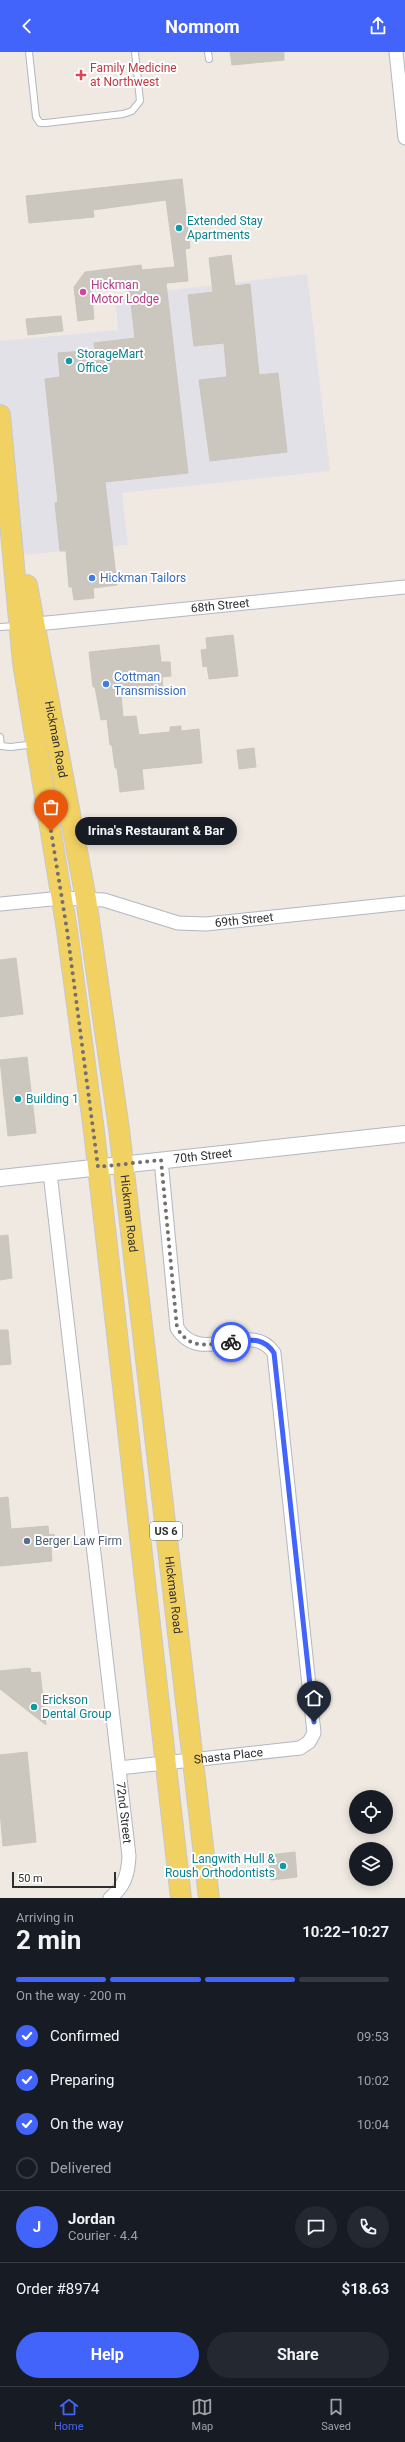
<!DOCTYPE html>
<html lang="en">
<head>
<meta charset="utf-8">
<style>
	body { margin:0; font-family:Roboto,sans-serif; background:#242831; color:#f1f3f6; height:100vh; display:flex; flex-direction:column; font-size:15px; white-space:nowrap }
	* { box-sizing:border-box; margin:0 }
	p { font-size:13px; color:#9ea1a6 }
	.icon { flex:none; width:22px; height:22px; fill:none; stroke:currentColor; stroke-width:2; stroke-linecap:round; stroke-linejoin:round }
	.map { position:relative; height:1846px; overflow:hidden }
	.drawer { display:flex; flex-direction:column; background:#171b24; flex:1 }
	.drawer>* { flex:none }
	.fabs { position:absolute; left:349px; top:1738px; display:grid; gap:8px }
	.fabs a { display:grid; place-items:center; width:44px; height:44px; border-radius:50%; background:#171b24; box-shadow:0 2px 10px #0003; font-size:20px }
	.scale { position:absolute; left:12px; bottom:10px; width:104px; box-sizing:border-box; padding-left:4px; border:2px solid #2e2e2e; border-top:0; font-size:11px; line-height:14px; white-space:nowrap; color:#2e2e2e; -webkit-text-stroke:3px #fff; paint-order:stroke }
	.pin { position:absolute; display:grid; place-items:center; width:34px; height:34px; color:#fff; margin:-41px -17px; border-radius:50% 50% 50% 0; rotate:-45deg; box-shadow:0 0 4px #0007 }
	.pin .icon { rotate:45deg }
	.courier { position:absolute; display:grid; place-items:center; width:40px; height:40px; margin:-20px; border:3px solid #4264fb; border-radius:50%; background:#fff; color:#222; box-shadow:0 1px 5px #0007 }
	.bubble { position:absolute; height:28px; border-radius:14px; background:#171b24; box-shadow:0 2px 10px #0003; font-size:13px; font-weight:700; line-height:28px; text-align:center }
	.headline em { font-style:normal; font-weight:700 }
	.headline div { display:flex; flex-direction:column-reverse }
	.headline { display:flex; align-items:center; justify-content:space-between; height:68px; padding:0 16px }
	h1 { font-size:26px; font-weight:700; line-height:30px }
	.bar { display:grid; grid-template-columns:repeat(4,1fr); gap:6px 4px; align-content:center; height:48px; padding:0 16px }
	.bar i { height:5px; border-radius:3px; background:#363941 }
	.bar .active { background:#4264fb }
	.bar p { grid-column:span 4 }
	.line { display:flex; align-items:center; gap:10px; padding:0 16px; border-top:1px solid #363941 }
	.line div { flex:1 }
	.round { display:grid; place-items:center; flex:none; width:42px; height:42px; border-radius:21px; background:#242831 }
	ol { padding:0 16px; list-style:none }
	li { display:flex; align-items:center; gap:12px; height:44px }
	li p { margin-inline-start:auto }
	li .icon { padding:4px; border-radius:50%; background:#4264fb; color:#fff; stroke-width:4 }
	li:last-child { color:#9ea1a6 }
	li i { width:22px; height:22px; border:2px solid #363941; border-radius:50% }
	.primary-button { display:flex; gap:8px; margin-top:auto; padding:8px 16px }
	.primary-button a { flex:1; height:46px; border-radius:24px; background:#4264fb; color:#fff; font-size:16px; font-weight:700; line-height:46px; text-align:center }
	.primary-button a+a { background:#242831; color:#f1f3f6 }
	header { display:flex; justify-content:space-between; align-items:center; height:52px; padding:0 16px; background:#4264fb; color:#fff; font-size:18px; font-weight:700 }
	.dock { display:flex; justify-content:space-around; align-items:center; height:56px; border-top:1px solid #363941; background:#171b24; font-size:11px; color:#9ea1a6 }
	.dock a { display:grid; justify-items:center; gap:2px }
	.dock .active { color:#4264fb }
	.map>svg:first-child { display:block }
	.industrial { fill:#e3e1e8 }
	.building { fill:#cbc7bf; stroke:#cbc5ba }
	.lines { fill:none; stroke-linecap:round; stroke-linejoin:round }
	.service-casing { stroke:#b4b7c1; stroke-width:8 }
	.minor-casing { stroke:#b4b7c1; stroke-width:15 }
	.tertiary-casing { stroke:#b4b7c1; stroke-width:18 }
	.primary-casing { stroke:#c9c9c9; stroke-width:22 }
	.service { stroke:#fff; stroke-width:6 }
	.minor { stroke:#fff; stroke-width:13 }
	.tertiary { stroke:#fff; stroke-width:16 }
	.primary { stroke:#f2d163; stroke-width:20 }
	.done { stroke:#726f6d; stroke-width:4; stroke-dasharray:0 7.2 }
	.route { stroke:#4264fb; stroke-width:5 }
	.health-dot { fill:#e0444e; stroke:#fff; stroke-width:1.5 }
	.culture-dot { fill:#0f9aa8; stroke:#fff; stroke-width:1.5 }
	.hotel-dot { fill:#d1479c; stroke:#fff; stroke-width:1.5 }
	.shop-dot { fill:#3f7fe0; stroke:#fff; stroke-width:1.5 }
	.service-dot { fill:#5c6f8a; stroke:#fff; stroke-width:1.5 }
	.labels { text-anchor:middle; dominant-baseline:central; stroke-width:4; stroke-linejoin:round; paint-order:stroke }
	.shield { fill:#fff; stroke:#6d6d6d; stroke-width:1 }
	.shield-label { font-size:11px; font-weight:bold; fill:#2e2e2e }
	.health-label { font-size:12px; fill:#be3a42; stroke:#fff; text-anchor:start }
	.culture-label { font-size:12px; fill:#0d838f; stroke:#fff; text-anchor:start }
	.hotel-label { font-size:12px; fill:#b23c85; stroke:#fff; text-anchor:start }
	.shop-label { font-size:12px; fill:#366cbe; stroke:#fff; text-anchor:start }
	.street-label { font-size:12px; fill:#2e2e2e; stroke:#fff }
	.service-label { font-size:12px; fill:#4e5e75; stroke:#fff; text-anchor:start }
</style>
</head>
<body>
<header><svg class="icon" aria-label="back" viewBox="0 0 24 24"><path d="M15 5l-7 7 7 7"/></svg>Nomnom<svg class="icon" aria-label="share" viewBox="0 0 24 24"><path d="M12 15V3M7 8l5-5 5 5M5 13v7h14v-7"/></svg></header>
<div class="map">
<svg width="405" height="1846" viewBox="0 0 405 1846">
	<rect width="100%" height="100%" fill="#efe9e1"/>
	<path class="industrial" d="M307,222L330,419L122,441L128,493L22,503L0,364V289L118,278L115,245Z"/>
	<g class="building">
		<path d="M230,0H284V8L232,13Z"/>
		<path d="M182,127L190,196L185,197L188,229L166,231L188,421L105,430L117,533L93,536L94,546L74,548L72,535H69L66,499H60L55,451L58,450L45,327L60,325L58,301L95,298L94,291L135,286L129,235L91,238L94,267L78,269L74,235L85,220L141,213L142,218L175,215L166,148L93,158L94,165L29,171L26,144Z"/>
		<path d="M231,203L235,234L250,232L259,323L278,321L287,400L210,409L199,328L227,325L224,291L194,294L188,243L213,240L209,206Z"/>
		<path d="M61,264L63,279L28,283L26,267Z"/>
		<path d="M233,583L238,624L209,627L207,614L203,615L201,598L207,597L206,586Z"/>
		<path d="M159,593L161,610H170L171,624L162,625L163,638L121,643L123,665L136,664L139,683L170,680V675L181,674V679L199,677L202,711L142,717L144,737L120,740L117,716H115L112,693H110L107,667L101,668L95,635H93L89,600Z"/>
		<path d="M254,696L256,715L239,717L237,698Z"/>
		<path d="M16,906L23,962L0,965V908Z"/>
		<path d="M27,1005L36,1081L8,1084L0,1008Z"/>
		<path d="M8,1183L12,1226L0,1228V1184Z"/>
		<path d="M0,1278H8L11,1312L0,1313Z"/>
		<path d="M8,1445L11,1477L48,1474L49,1483L54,1482L55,1496H51L52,1509L0,1514V1446Z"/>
		<path d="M30,1616L31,1621L40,1620L46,1673L0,1637V1619Z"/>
		<path d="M27,1700L36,1790L3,1794L0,1759V1703Z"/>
		<path d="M295,1800L297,1825L271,1828L269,1803Z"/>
	</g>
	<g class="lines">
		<defs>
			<g id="service">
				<path d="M29,0L36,65L40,71H46L123,62L132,59L140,49L135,0"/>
				<path d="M208,0L209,7"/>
				<path d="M0,575L16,574"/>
				<path d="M0,685L1,694L11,695L35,692"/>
			</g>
			<g id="minor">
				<path d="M396,0L405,86"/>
				<path id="s1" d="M27,573L405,535"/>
				<path id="s2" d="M0,852L62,846L104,848L178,871L206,872L405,851"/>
				<path id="s3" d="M50,1121L129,1804C128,1822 125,1834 110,1846"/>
				<path id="s4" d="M119,1716L300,1696L309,1690L314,1681L274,1301C250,1266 202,1316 177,1276L161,1108"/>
			</g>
			<g id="tertiary">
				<path id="s5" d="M0,1126L405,1082"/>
			</g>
			<g id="primary">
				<path d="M0,363L23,611L67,878L94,1079L181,1846"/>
				<path id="s6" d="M27,533L86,847L119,1077L209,1846"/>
			</g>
		</defs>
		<use href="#service" class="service-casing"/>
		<use href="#minor" class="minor-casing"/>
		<use href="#tertiary" class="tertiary-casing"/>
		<use href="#primary" class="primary-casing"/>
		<use href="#service" class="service"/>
		<use href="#minor" class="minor"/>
		<use href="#tertiary" class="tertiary"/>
		<use href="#primary" class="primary"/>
	</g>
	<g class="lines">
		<path class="done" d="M51,779L67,878L98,1115L161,1108L177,1276C191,1299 208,1292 231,1290"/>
		<path class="route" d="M231,1290C249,1288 263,1284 274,1301L314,1670"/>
	</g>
	<path class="health-dot" d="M79 17h4v4h4v4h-4v4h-4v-4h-4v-4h4z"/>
	<g class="culture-dot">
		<circle cx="179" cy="176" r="4"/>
		<circle cx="69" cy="309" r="4"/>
		<circle cx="18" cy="1047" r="4"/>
		<circle cx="34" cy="1655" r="4"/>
		<circle cx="283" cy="1814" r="4"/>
	</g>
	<circle class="hotel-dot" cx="83" cy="240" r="4"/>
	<g class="shop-dot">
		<circle cx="92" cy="526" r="4"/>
		<circle cx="106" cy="632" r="4"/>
	</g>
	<circle class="service-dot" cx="27" cy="1489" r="4"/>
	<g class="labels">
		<rect class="shield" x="150" y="1470" width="32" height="18" rx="3"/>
		<g class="shield-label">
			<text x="166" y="1479">US 6</text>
		</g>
		<g class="health-label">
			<text x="90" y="16">Family Medicine<tspan x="90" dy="14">at Northwest</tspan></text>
		</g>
		<g class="culture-label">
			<text x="187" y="169">Extended Stay<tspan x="187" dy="14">Apartments</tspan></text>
			<text x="77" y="302">StorageMart<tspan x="77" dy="14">Office</tspan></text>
			<text x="26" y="1047">Building 1</text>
			<text x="42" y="1648">Erickson<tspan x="42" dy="14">Dental Group</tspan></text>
			<text x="275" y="1807" text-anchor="end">Langwith Hull &amp;<tspan x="275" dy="14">Roush Orthodontists</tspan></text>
		</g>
		<g class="hotel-label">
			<text x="91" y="233">Hickman<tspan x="91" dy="14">Motor Lodge</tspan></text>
		</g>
		<g class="shop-label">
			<text x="100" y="526">Hickman Tailors</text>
			<text x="114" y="625">Cottman<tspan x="114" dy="14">Transmission</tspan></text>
		</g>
		<g class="street-label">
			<text stroke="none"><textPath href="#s1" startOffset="194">68th Street</textPath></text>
			<text stroke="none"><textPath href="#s6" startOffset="157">Hickman Road</textPath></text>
			<text stroke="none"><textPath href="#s2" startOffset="248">69th Street</textPath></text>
			<text stroke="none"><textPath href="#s5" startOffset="204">70th Street</textPath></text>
			<text stroke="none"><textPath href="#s6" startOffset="637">Hickman Road</textPath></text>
			<text stroke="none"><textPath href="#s6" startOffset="1021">Hickman Road</textPath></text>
			<text stroke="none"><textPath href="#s4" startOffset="110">Shasta Place</textPath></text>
			<text stroke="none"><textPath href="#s3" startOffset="644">72nd Street</textPath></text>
		</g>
		<g class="service-label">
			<text x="35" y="1489">Berger Law Firm</text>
		</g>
	</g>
</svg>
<div class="fabs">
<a><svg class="icon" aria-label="locate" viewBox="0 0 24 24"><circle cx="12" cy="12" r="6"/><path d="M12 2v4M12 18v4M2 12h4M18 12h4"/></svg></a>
<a><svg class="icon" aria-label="layers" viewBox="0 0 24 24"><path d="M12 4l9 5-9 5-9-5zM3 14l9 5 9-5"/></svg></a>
</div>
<div class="scale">50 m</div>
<div class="pin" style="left:51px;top:779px;background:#ea580c"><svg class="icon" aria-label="bag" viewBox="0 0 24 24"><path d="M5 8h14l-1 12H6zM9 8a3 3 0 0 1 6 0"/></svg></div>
<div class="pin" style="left:314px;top:1670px;background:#1f2937"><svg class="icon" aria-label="home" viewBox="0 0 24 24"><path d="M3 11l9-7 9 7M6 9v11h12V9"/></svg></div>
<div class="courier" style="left:231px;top:1290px"><svg class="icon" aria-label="bike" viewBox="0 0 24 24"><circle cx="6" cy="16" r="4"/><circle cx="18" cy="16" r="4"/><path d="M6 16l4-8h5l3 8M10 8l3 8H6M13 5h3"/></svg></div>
<div class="bubble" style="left:75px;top:765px;width:162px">Irina's Restaurant &amp; Bar</div>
</div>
<section class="drawer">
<div class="headline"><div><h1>2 min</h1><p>Arriving in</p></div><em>10:22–10:27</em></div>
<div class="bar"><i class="active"></i><i class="active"></i><i class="active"></i><i></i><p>On the way · 200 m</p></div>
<ol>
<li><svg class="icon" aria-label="check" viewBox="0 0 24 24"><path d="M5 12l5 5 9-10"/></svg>Confirmed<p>09:53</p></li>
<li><svg class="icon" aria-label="check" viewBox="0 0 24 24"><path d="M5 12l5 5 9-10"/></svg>Preparing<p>10:02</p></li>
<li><svg class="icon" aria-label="check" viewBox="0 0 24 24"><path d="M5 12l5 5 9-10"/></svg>On the way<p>10:04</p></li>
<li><i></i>Delivered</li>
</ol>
<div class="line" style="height:72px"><b class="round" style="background:#4264fb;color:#fff">J</b><div><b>Jordan</b><p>Courier · 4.4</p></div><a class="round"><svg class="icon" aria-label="chat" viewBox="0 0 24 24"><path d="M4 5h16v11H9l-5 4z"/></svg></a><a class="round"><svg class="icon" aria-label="phone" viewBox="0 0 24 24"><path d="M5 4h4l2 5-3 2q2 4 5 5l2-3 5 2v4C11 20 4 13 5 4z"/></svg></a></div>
<div class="line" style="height:52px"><div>Order #8974</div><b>$18.63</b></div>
<div class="primary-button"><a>Help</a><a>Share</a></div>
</section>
<nav class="dock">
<a class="active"><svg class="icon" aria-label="home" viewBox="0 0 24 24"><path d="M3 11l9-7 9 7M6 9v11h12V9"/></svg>Home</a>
<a><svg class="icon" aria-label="map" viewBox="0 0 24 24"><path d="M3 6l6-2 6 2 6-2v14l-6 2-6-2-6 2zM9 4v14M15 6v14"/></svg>Map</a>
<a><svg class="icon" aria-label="saved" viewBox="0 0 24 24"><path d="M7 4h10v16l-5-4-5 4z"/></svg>Saved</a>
</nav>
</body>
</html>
